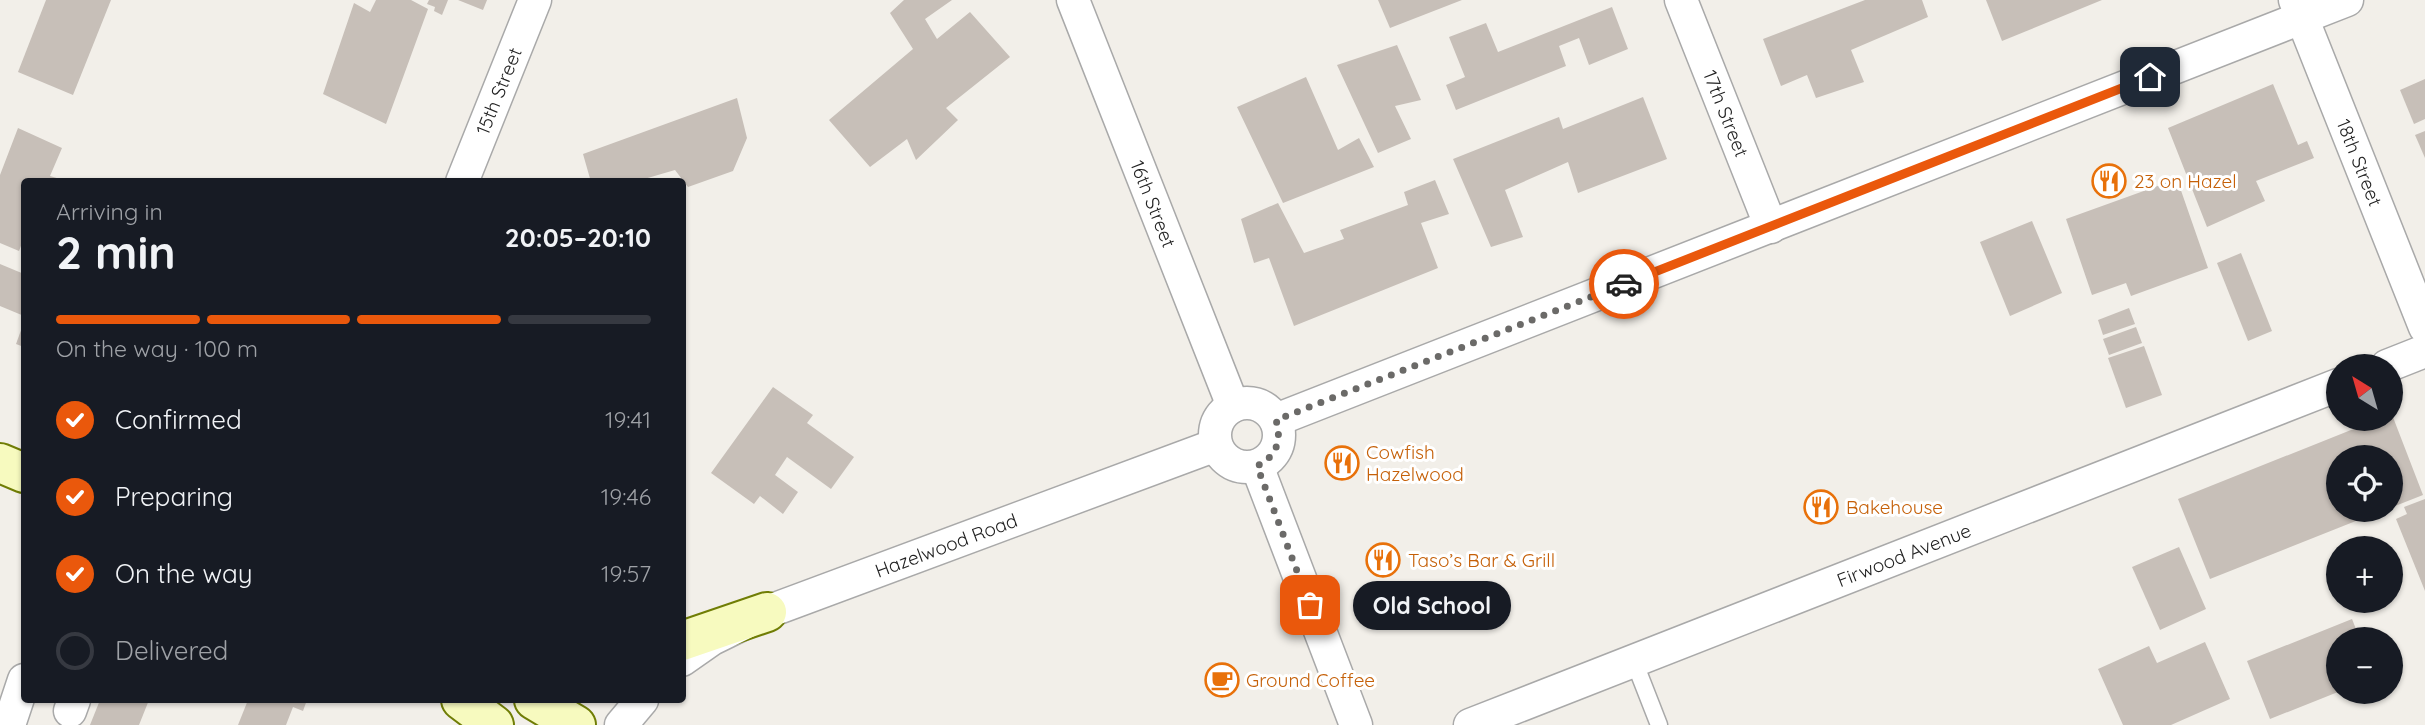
<!DOCTYPE html>
<html lang="en">
<head>
<meta charset="utf-8">
<style>
	body { margin:0; font-family:Quicksand,sans-serif; background:#242831; color:#f1f3f6; height:100vh; display:flex; flex-direction:column; font-size:26px; white-space:nowrap }
	* { box-sizing:border-box; margin:0 }
	p { font-size:23px; color:#9ea1a6 }
	.icon { flex:none; width:38px; height:38px; fill:none; stroke:currentColor; stroke-width:2; stroke-linecap:round; stroke-linejoin:round }
	.map { position:relative; flex:1; overflow:hidden }
	.side { position:absolute; left:21px; top:178px; width:665px; height:525px; display:flex; flex-direction:column; background:#171b24; border-radius:7px; box-shadow:0 2px 5px #0004 }
	.side>* { flex:none }
	.needle { width:46px; rotate:323deg }
	.buttons { position:absolute; left:2326px; top:354px; display:grid; gap:14px }
	.buttons a { display:grid; place-items:center; width:77px; height:77px; border-radius:50%; background:#171b24; box-shadow:0 2px 5px #0004; font-size:35px }
	.pin { position:absolute; display:grid; place-items:center; width:60px; height:60px; color:#fff; margin:-30px; border-radius:14px; box-shadow:0 4px 10px #0006 }
	.courier { position:absolute; display:grid; place-items:center; width:70px; height:70px; margin:-35px; border:5px solid #ea580c; border-radius:50%; background:#fff; color:#222; box-shadow:0 2px 9px #0007 }
	.bubble { position:absolute; height:49px; border-radius:24px; background:#171b24; box-shadow:0 2px 5px #0004; font-size:23px; font-weight:700; line-height:49px; text-align:center }
	.headline em { font-style:normal; font-weight:700 }
	.headline div { display:flex; flex-direction:column-reverse }
	.headline { display:flex; align-items:center; justify-content:space-between; height:119px; padding:0 35px }
	h1 { font-size:46px; font-weight:700; line-height:52px }
	.bar { display:grid; grid-template-columns:repeat(4,1fr); gap:10px 7px; align-content:center; height:84px; padding:0 35px }
	.bar i { height:9px; border-radius:5px; background:#363941 }
	.bar .on { background:#ea580c }
	.bar p { grid-column:span 4 }
	ol { padding:0 35px; list-style:none }
	li { display:flex; align-items:center; gap:21px; height:77px }
	li p { margin-inline-start:auto }
	li .icon { padding:7px; border-radius:50%; background:#ea580c; color:#fff; stroke-width:4 }
	li:last-child { color:#9ea1a6 }
	li i { width:38px; height:38px; border:4px solid #363941; border-radius:50% }
	.map>svg:first-child { display:block }
	.building { fill:#c7bfb8 }
	.lines { fill:none; stroke-linecap:round; stroke-linejoin:round }
	.service-casing { stroke:#a9a9a9; stroke-width:19 }
	.minor-casing { stroke:#a9a9a9; stroke-width:35 }
	.secondary-casing { stroke:#707d05; stroke-width:42 }
	.service { stroke:#fff; stroke-width:16 }
	.minor { stroke:#fff; stroke-width:32 }
	.secondary { stroke:#f7fabf; stroke-width:38 }
	.done { stroke:#6b6a68; stroke-width:7; stroke-dasharray:0 12.6 }
	.route { stroke:#ea580c; stroke-width:9 }
	.labels { text-anchor:middle; dominant-baseline:central; stroke-width:6; stroke-linejoin:round; paint-order:stroke }
	.street-label { font-size:19px; fill:#222; stroke:#fff }
	.food-label { font-size:19px; fill:#c56008; stroke:#fff; text-anchor:start }
</style>
</head>
<body>
<div class="map">
<svg width="2425" height="725" viewBox="0 0 2425 725">
	<rect width="100%" height="100%" fill="#f2efe9"/>
	<g class="building">
		<path d="M46,0H111L73,95L18,72Z"/>
		<path d="M376,0H411L428,9L386,124L323,94L354,3L370,12Z"/>
		<path d="M429,0H448L442,15L434,11L435,7L427,4Z"/>
		<path d="M458,0H487L483,10Z"/>
		<path d="M904,0H952L925,19L937,39L970,12L1010,57L946,108L958,120L916,160L907,139L870,167L829,120L913,49L890,13Z"/>
		<path d="M1378,0H1462L1390,28Z"/>
		<path d="M1865,0H1922L1928,17L1851,50L1864,82L1816,98L1807,75L1781,86L1763,39Z"/>
		<path d="M1986,0H2102L2002,41Z"/>
		<path d="M1612,7L1628,49L1589,65L1579,38L1559,46L1566,66L1456,110L1446,85L1465,77L1449,37L1486,23L1498,52Z"/>
		<path d="M1397,45L1421,100L1395,106L1411,139L1378,153L1337,65Z"/>
		<path d="M1306,77L1338,150L1359,138L1374,167L1283,203L1237,107Z"/>
		<path d="M2425,79V119L2414,124L2400,90Z"/>
		<path d="M2273,84L2298,145L2307,141L2314,158L2256,181L2265,201L2207,227L2168,128Z"/>
		<path d="M1643,97L1667,159L1578,193L1568,162L1505,190L1523,237L1491,247L1453,159L1559,117L1563,129Z"/>
		<path d="M737,98L747,138L733,171L688,187L675,170L634,182H591L583,154Z"/>
		<path d="M18,128L62,148L50,176L60,179L59,182H24V238L19,251L0,243V175Z"/>
		<path d="M2425,131V158L2415,135Z"/>
		<path d="M2177,179L2208,268L2131,296L2126,283L2092,295L2066,219Z"/>
		<path d="M1435,180L1449,214L1421,223L1438,268L1294,326L1269,258L1254,263L1241,219L1278,203L1304,253L1344,239L1340,230L1408,205L1404,192Z"/>
		<path d="M2032,221L2062,293L2010,316L1980,242Z"/>
		<path d="M2241,253L2272,331L2248,341L2217,263Z"/>
		<path d="M0,264L24,274V316L0,306Z"/>
		<path d="M2129,308L2135,324L2103,335L2098,320Z"/>
		<path d="M24,322V347L16,344Z"/>
		<path d="M2136,327L2142,343L2109,355L2103,339Z"/>
		<path d="M2144,346L2162,395L2126,408L2108,358Z"/>
		<path d="M773,387L813,415L807,423L854,457L831,489L787,457L775,475L798,492L783,514L760,496L754,504L711,473Z"/>
		<path d="M2391,412L2423,495L2390,508V457H2338V509H2386L2210,579L2178,499L2381,418H2390Z"/>
		<path d="M2425,499V591L2396,519L2407,514L2404,507Z"/>
		<path d="M2179,547L2206,609L2160,630L2132,567Z"/>
		<path d="M2352,619L2360,639H2338V692L2270,719L2247,661Z"/>
		<path d="M2205,642L2230,699L2171,725H2123L2098,669L2149,646L2157,663Z"/>
		<path d="M100,700H149L139,725H90Z"/>
		<path d="M248,700H307L303,711L293,707L286,725H238Z"/>
	</g>
	<g class="lines">
		<defs>
			<path id="service" d="M1634,661L1659,725"/>
			<g id="minor">
				<path id="s1" d="M1073,0L1233,406"/>
				<path id="s2" d="M1681,0L1771,227"/>
				<path id="s3" d="M2295,0L2425,327"/>
				<path id="s4" d="M462,182L535,0"/>
				<path d="M2387,366L2425,351"/>
				<circle cx="1247" cy="435" r="32"/>
				<path d="M1276,420L2347,0"/>
				<path d="M1257,466L1356,725"/>
				<path id="s5" d="M682,660L712,639L767,612L1216,445"/>
				<path d="M70,711L74,700"/>
				<path d="M9,725L24,680"/>
				<path d="M621,725L642,700"/>
				<path id="s6" d="M1470,725L2338,385"/>
			</g>
			<g id="secondary">
				<path d="M0,463L24,473"/>
				<path d="M682,641L767,612"/>
				<path d="M461,700L494,725"/>
				<path d="M534,700L576,725"/>
			</g>
		</defs>
		<use href="#service" class="service-casing"/>
		<use href="#minor" class="minor-casing"/>
		<use href="#secondary" class="secondary-casing"/>
		<use href="#service" class="service"/>
		<use href="#minor" class="minor"/>
		<use href="#secondary" class="secondary"/>
	</g>
	<g class="lines">
		<path class="done" d="M1310,605L1257,466C1277,456 1282,440 1276,420L1624,284"/>
		<path class="route" d="M1624,284L2150,77"/>
	</g>
	<defs>
		<symbol id="restaurant-ring" viewBox="-11 -11 22 22"><circle r="9.5" fill="#fff" stroke="#e8710a" stroke-width="1.5"/><path d="M-5-6h1v4h1v-4h1v4h1v-4h1v5L-1.5 .5V6h-2V.5L-5-1ZM5-6V6H3V1.5H1.5Q1.5-4 5-6Z" fill="#e8710a"/></symbol>
		<symbol id="cafe-ring" viewBox="-11 -11 22 22"><circle r="9.5" fill="#fff" stroke="#e8710a" stroke-width="1.5"/><path d="M-5.5-4.5H6V0H3Q3 3.5 0 3.5H-2.5Q-5.5 3.5-5.5 0ZM3-3.2v2h1.7v-2ZM-6 4.5H4V6H-6Z" fill="#e8710a"/></symbol>
	</defs>
	<g fill-rule="evenodd">
		<use href="#restaurant-ring" x="2090" y="162" width="38" height="38"/>
		<use href="#restaurant-ring" x="1323" y="444" width="38" height="38"/>
		<use href="#restaurant-ring" x="1802" y="488" width="38" height="38"/>
		<use href="#restaurant-ring" x="1364" y="541" width="38" height="38"/>
		<use href="#cafe-ring" x="1203" y="661" width="38" height="38"/>
	</g>
	<g class="labels">
		<g class="street-label">
			<text stroke="none"><textPath href="#s4" startOffset="98">15th Street</textPath></text>
			<text stroke="none"><textPath href="#s2" startOffset="122">17th Street</textPath></text>
			<text stroke="none"><textPath href="#s3" startOffset="175">18th Street</textPath></text>
			<text stroke="none"><textPath href="#s1" startOffset="219">16th Street</textPath></text>
			<text stroke="none"><textPath href="#s5" startOffset="289">Hazelwood Road</textPath></text>
			<text stroke="none"><textPath href="#s6" startOffset="466">Firwood Avenue</textPath></text>
		</g>
		<g class="food-label">
			<text x="2134" y="181">23 on Hazel</text>
			<text x="1366" y="452">Cowfish<tspan x="1366" dy="22">Hazelwood</tspan></text>
			<text x="1846" y="507">Bakehouse</text>
			<text x="1408" y="560">Taso’s Bar &amp; Grill</text>
			<text x="1246" y="680">Ground Coffee</text>
		</g>
	</g>
</svg>
<div class="buttons">
<a><svg class="needle" viewBox="-14 -14 28 28"><path d="M0-13l5 13h-10z" fill="#e53935"/><path d="M0 13l5-13h-10z" fill="#9ea1a6"/></svg></a>
<a><svg class="icon" aria-label="locate" viewBox="0 0 24 24"><circle cx="12" cy="12" r="6"/><path d="M12 2v4M12 18v4M2 12h4M18 12h4"/></svg></a>
<a>+</a>
<a>−</a>
</div>
<div class="pin" style="left:1310px;top:605px;background:#ea580c"><svg class="icon" aria-label="bag" viewBox="0 0 24 24"><path d="M5 8h14l-1 12H6zM9 8a3 3 0 0 1 6 0"/></svg></div>
<div class="pin" style="left:2150px;top:77px;background:#1f2937"><svg class="icon" aria-label="home" viewBox="0 0 24 24"><path d="M3 11l9-7 9 7M6 9v11h12V9"/></svg></div>
<div class="courier" style="left:1624px;top:284px"><svg class="icon" aria-label="car" viewBox="0 0 24 24"><path d="M5 17H2v-5l4-1 3-4h7l3 4 3 1v5h-3M9 17h6M6 11h13"/><circle cx="7" cy="17" r="2"/><circle cx="17" cy="17" r="2"/></svg></div>
<div class="bubble" style="left:1353px;top:581px;width:158px">Old School</div>
<section class="side">
<div class="headline"><div><h1>2 min</h1><p>Arriving in</p></div><em>20:05–20:10</em></div>
<div class="bar"><i class="on"></i><i class="on"></i><i class="on"></i><i></i><p>On the way · 100 m</p></div>
<ol>
<li><svg class="icon" aria-label="check" viewBox="0 0 24 24"><path d="M5 12l5 5 9-10"/></svg>Confirmed<p>19:41</p></li>
<li><svg class="icon" aria-label="check" viewBox="0 0 24 24"><path d="M5 12l5 5 9-10"/></svg>Preparing<p>19:46</p></li>
<li><svg class="icon" aria-label="check" viewBox="0 0 24 24"><path d="M5 12l5 5 9-10"/></svg>On the way<p>19:57</p></li>
<li><i></i>Delivered</li>
</ol>
</section>
</div>
</body>
</html>
